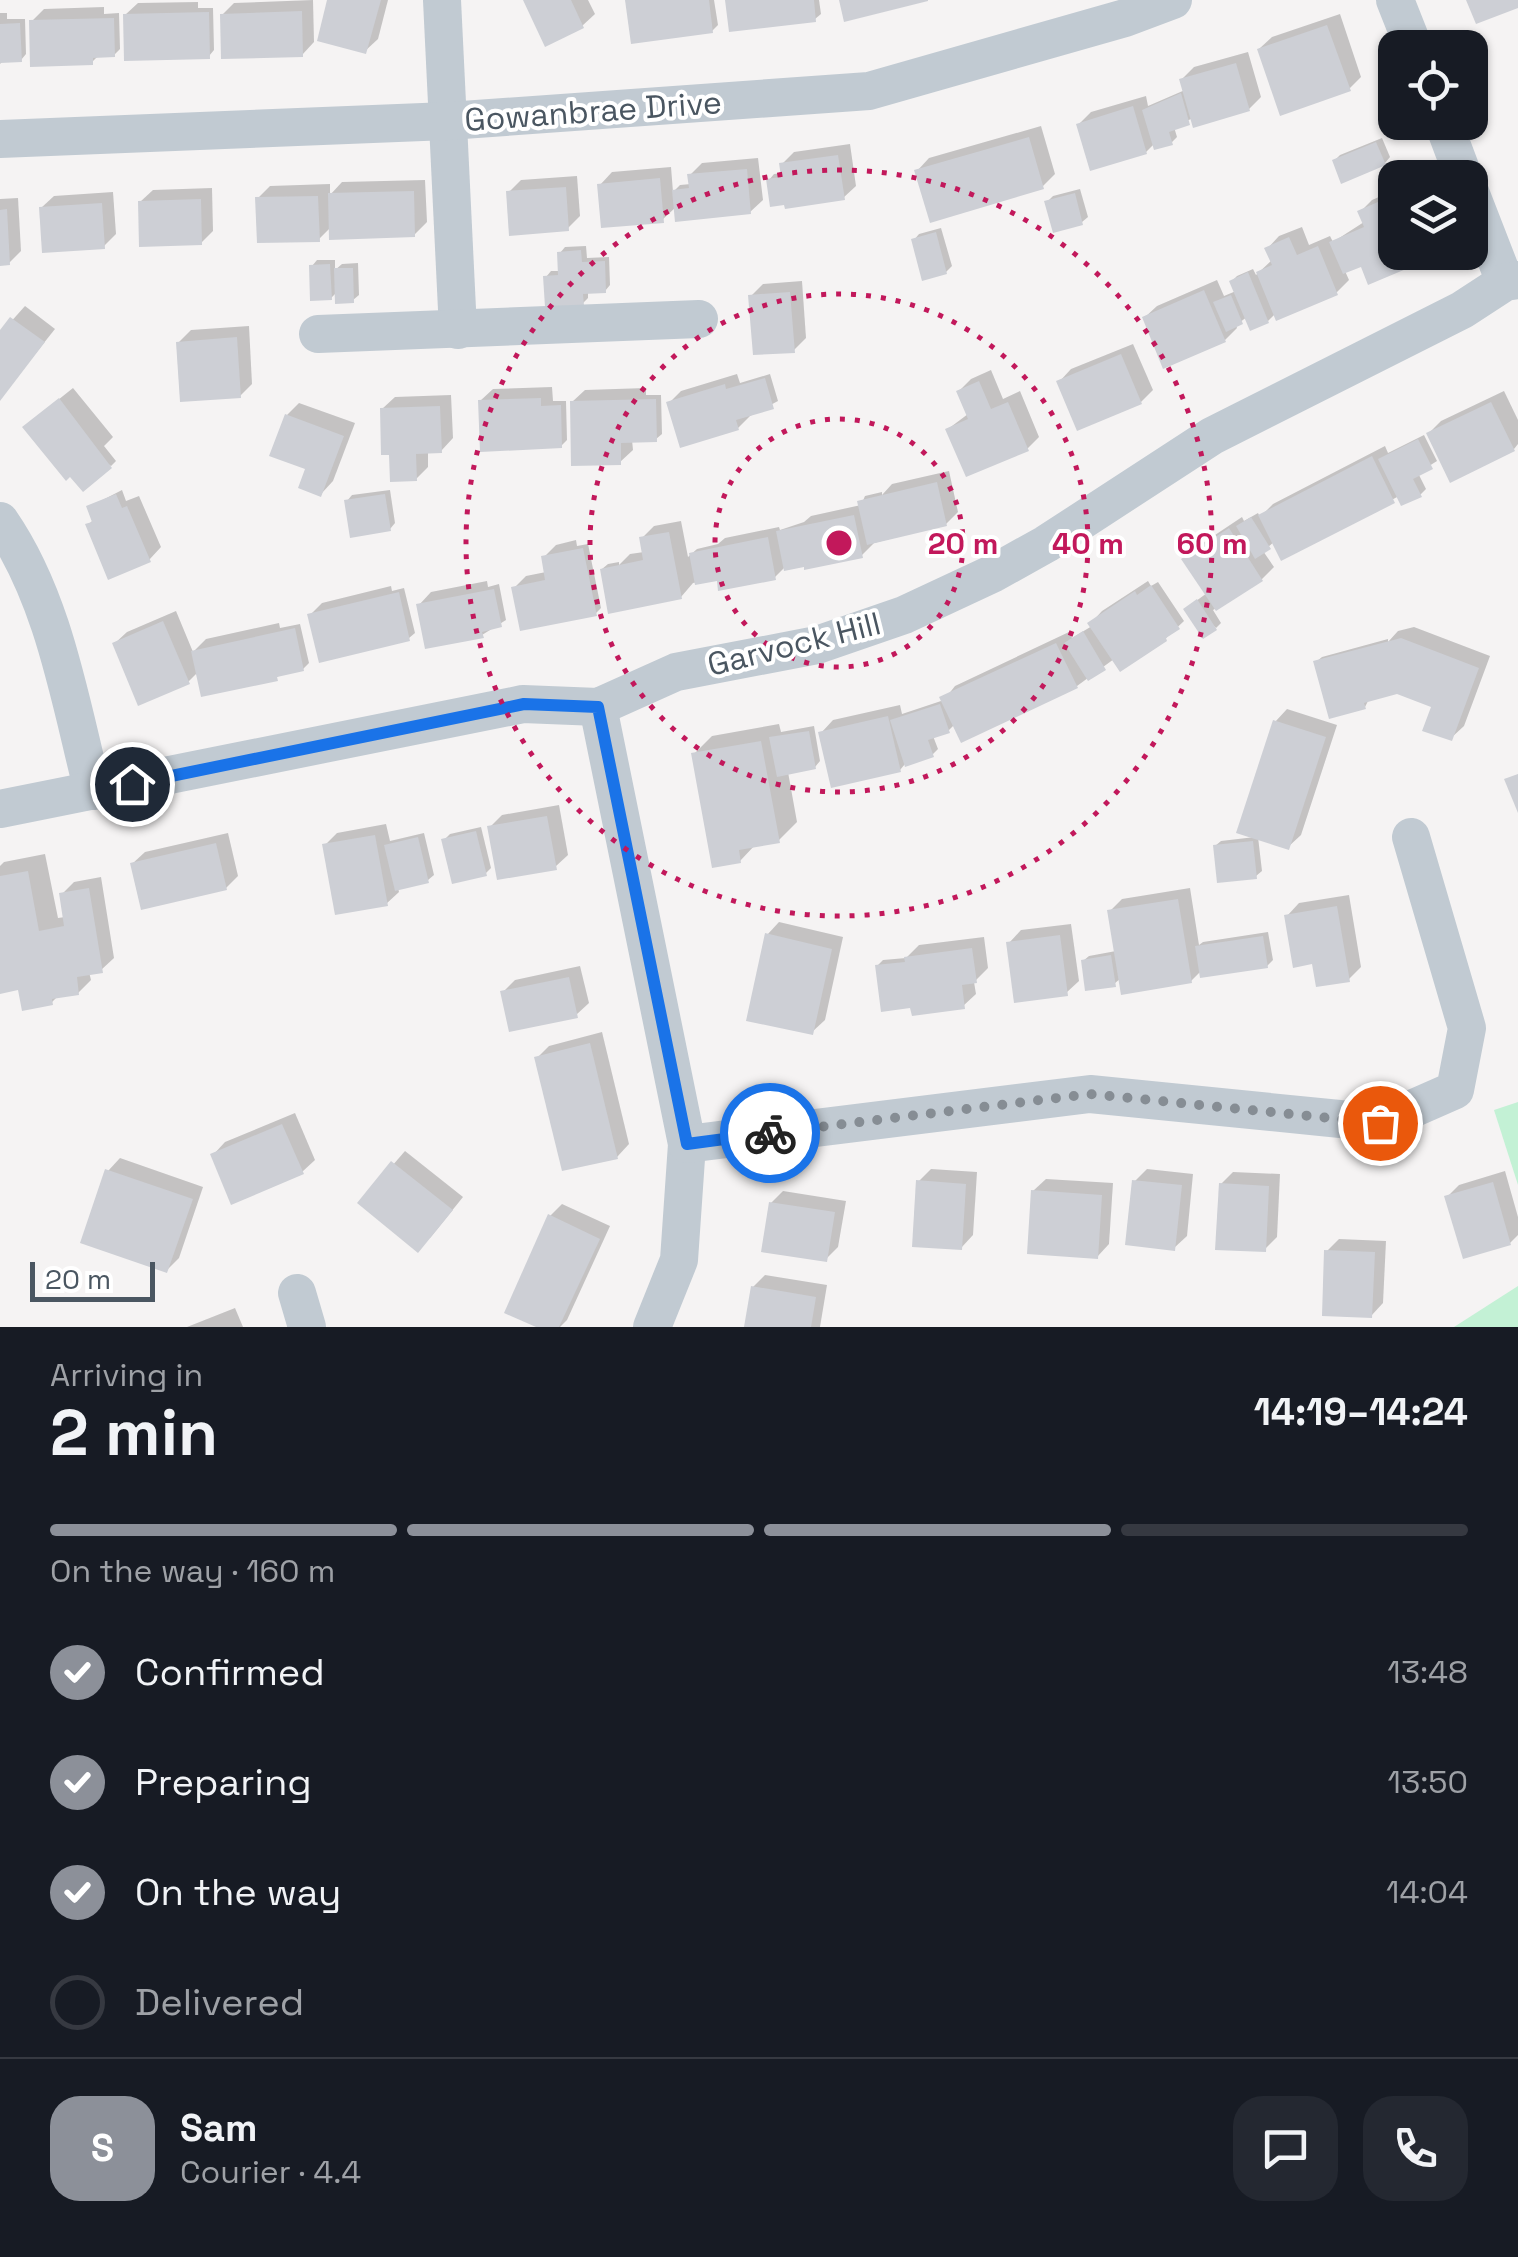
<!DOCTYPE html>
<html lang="en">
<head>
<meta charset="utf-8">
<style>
	body { margin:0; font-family:"Space Grotesk",sans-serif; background:#242831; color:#f1f3f6; height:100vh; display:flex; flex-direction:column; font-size:38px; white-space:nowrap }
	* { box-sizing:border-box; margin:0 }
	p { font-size:32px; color:#9ea1a6 }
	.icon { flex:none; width:55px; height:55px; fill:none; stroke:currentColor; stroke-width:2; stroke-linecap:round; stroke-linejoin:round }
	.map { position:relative; height:1327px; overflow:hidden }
	.drawer { display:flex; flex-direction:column; background:#171b24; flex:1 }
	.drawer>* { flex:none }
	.buttons { position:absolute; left:1378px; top:30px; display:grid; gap:20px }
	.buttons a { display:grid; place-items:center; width:110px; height:110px; border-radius:20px; background:#171b24; box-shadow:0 2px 8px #0004; font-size:50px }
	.scale { position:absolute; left:30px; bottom:25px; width:125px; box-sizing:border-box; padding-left:10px; border:5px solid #4a5661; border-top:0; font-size:28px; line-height:35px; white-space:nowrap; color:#4a5661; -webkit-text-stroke:8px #fff; paint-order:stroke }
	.pin { position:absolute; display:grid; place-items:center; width:85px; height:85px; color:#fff; margin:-42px; border:5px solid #fff; border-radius:50%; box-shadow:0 2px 10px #0007 }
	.courier { position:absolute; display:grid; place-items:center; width:100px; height:100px; margin:-50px; border:8px solid #1a73e8; border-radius:50%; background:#fff; color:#222; box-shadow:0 2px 12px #0007 }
	.overview em { font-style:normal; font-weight:600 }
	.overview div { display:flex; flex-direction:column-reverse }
	.overview { display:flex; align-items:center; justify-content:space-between; height:170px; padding:0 50px }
	h1 { font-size:65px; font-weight:600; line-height:75px }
	.bar { display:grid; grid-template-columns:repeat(4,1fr); gap:15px 10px; align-content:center; height:120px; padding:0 50px }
	.bar i { height:12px; border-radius:8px; background:#363941 }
	.bar .on { background:#8c9099 }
	.bar p { grid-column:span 4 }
	.line { display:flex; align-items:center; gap:25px; padding:0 50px; border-top:2px solid #363941 }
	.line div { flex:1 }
	.round { display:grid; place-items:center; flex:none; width:105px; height:105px; border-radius:30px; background:#242831 }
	ol { padding:0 50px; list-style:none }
	li { display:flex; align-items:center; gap:30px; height:110px }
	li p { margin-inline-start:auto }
	li .icon { padding:10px; border-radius:50%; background:#8c9099; color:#fff; stroke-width:4 }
	li:last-child { color:#9ea1a6 }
	li i { width:55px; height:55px; border:5px solid #363941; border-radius:50% }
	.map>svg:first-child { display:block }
	.green { fill:#c3f1d5 }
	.shadow { fill:#0003 }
	.building { fill:#cdcfd5 }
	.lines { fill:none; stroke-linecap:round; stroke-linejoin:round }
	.street { stroke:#c1cad2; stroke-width:38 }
	.done { stroke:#868d94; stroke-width:10; stroke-dasharray:0 18 }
	.route { stroke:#1a73e8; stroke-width:12 }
	.ring { fill:none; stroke:#c2185b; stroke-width:5; stroke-dasharray:5 10 }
	.labels { text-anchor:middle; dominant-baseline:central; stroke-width:8; stroke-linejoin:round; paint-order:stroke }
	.street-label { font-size:32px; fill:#4a5661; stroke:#fff }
	.centre { fill:#c2185b; stroke:#fff; stroke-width:5 }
	.ring-label { font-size:30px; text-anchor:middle; font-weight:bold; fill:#c2185b; stroke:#fff; stroke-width:8; stroke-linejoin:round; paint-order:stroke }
</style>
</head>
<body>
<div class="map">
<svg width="1518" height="1327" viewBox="0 0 1518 1327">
	<rect width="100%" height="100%" fill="#f5f3f3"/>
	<g class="green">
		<path d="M1518,1102V1185L1494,1110Z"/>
		<path d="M1518,1286V1327H1454Z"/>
	</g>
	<g class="shadow">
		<path d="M313,0L314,42L302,55L222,15L234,3Z"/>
		<path d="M330,0H388L378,39L365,51Z"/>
		<path d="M526,0H588L595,14L582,26Z"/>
		<path d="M628,0H714L718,25L712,31Z"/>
		<path d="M727,0H819L821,14L815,19Z"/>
		<path d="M198,2V8H213L214,50L209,56L125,15L138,3Z"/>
		<path d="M104,7V14L119,13L120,49L114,55H99L92,62L32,21L44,9Z"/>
		<path d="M0,13H7V19H25L26,54L21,60H4L0,64Z"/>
		<path d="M1340,14L1361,77L1349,89L1259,49L1272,37Z"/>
		<path d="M1248,52L1261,97L1249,109L1193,118L1174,127L1177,137L1171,143H1155L1146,152L1079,124L1091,112L1146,96L1148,106L1185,90L1182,79L1194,67Z"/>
		<path d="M1041,126L1055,174L1043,186L917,171L929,158Z"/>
		<path d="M1382,138L1390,157L1385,163L1335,160L1340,155Z"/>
		<path d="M850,144L856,186L843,198L769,180L774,174L783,173L782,164L794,152Z"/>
		<path d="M758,158L763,200L750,212L676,207L662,220L600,185L612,172L671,167L673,192L680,185L691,184L690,175L702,163Z"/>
		<path d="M577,176L580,216L568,228L509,192L521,180Z"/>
		<path d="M425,180L427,222L414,235L331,227L319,239L258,198L270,186L330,184V195L342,182Z"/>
		<path d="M212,188L213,231L201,243L140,202L153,190Z"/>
		<path d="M1080,189L1088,217L1082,222L1047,202L1053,196Z"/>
		<path d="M1395,190V252H1429L1423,258L1362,264L1345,271L1349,280L1337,292L1276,313L1268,321L1247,317L1236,325L1237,328L1225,340L1144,318L1157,306L1217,280L1224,296L1236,291L1232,281L1237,276L1253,269L1256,275L1272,260L1267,249L1279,236L1302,227L1309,245L1330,236L1333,242L1364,222L1360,212L1372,200Z"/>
		<path d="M113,192L116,234L104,246L41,208L54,196Z"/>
		<path d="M18,198L21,251L9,263H0V199Z"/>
		<path d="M941,228L952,266L946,272L914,240L919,234Z"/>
		<path d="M586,246L587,258L609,257L610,285L605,291H588V298L583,303L546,277L551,271H561L560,253L565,247Z"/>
		<path d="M317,260H335V270L342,264L358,263L359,295L353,300L337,292L331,298L312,266Z"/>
		<path d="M802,281L806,338L794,350L751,296L763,284Z"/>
		<path d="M25,306L55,329L0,398V334Z"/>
		<path d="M249,326L252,384L240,396L178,343L191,330Z"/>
		<path d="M1133,344L1153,390L1141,402L1059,382L1071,369Z"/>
		<path d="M991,370L1003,399L1020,391L1039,437L1027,449L948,429L968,414L959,391L971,379Z"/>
		<path d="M737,374L740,383L770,374L778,401L750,416L738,428L669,403L681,391Z"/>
		<path d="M552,387L553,401H566L567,440L561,446L480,401L493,389Z"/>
		<path d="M73,388L113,437L104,446L116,461L111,466L38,416Z"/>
		<path d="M646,388V395H661L662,434L656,439L632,440L633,450L620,462L572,402L585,390Z"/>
		<path d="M1504,391L1518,420V444L1514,449L1429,433L1441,421Z"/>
		<path d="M451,395L453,438L441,451H428V467L416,479L382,409L395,397Z"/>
		<path d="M299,403L355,423L333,481L321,494L287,415Z"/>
		<path d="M1424,435L1437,461L1418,473L1426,489L1420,495L1399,496L1282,558L1274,542L1263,551L1274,567L1262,579L1213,610L1221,623L1216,628L1192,604L1207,593L1185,559L1197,547L1242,517L1244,521L1258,513L1260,517L1273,504L1385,446L1388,453Z"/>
		<path d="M949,471L958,512L946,524L874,543L862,555L784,568L775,577L718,578L693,583L681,597L602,569L608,564L619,562V565L630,554L644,552L642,538L654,526L681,521L688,557L697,549L718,544L725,538L779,527L780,530L804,522L811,516L861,505L865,496L882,492V495L892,484Z"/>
		<path d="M122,490L126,501L139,496L161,547L149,560L88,525L94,519L89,507Z"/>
		<path d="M390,490L395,523L390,529L347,501L352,495Z"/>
		<path d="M576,540L577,546L588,544L601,608L595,614L514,588L526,576L546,572L544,557L556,545Z"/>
		<path d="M487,581L488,587L499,584L506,620L482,635L419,605L431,592Z"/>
		<path d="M1148,581L1151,586L1158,582L1184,621L1165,639L1114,659L1077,686L955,724L948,731L933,736L938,749L932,755L905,764L900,770L821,733L833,720L900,705L902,714L944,700L955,686L1069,632L1072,638L1092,626L1090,624L1102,611Z"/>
		<path d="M391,586L392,591L404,588L415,633L409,638L310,615L322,603Z"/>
		<path d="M176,611L193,652L206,639L279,623L280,628L300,624L309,663L303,669L281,674L276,678L198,672L188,682L114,644L127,632Z"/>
		<path d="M1414,627L1490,656L1464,726L1451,738L1434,706L1398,691L1369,699L1365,707L1316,662L1322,657L1388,639V642L1398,631Z"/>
		<path d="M1287,709L1337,725L1301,835L1288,847L1258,837L1262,871L1256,876L1215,846L1221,841L1255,837L1275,722Z"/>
		<path d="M779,724L781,732L814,726L820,761L815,767L788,772L797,822L779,840L756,844L740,861L694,754L712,736Z"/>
		<path d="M559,805L568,855L555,867L490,827L502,815Z"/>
		<path d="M386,824L390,841L424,833L434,875L428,880L398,888L399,892L386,904L325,845L337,833Z"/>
		<path d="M481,827L491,868L485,874L444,840L450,834Z"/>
		<path d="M228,833L238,876L226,888L132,864L145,852Z"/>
		<path d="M45,854L58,918L65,917L62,894L74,882L101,877L114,958L101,970L89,972L91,980L78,993L59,995L52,1002L20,987L0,991V866L4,862Z"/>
		<path d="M1190,888L1199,945L1203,942L1268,932L1273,960L1267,966L1201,971L1191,981L1121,978L1114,984L1083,961L1089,956L1116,951L1110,911L1122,899Z"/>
		<path d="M1349,895L1361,967L1349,979L1314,962L1287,916L1299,903Z"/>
		<path d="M779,922L843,937L825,1020L812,1032L767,935Z"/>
		<path d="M1071,924L1079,981L1066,993L1009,943L1021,930Z"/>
		<path d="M984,937L988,968L974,982L976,994L963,1006L877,966L883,960L906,958L919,945Z"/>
		<path d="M580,966L589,1003L576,1015L503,992L515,980Z"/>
		<path d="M602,1032L629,1144L617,1157L537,1058L549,1046Z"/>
		<path d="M295,1113L315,1160L302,1172L213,1155L225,1142Z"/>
		<path d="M405,1151L463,1197L430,1238L360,1203Z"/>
		<path d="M120,1158L203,1187L179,1258L167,1270L108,1171Z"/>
		<path d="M931,1169L977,1172L973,1235L961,1248L918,1182Z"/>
		<path d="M1147,1169L1193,1174L1187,1236L1174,1248L1135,1181Z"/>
		<path d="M1505,1171L1518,1217V1235L1510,1243L1447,1197L1459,1185Z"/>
		<path d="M1233,1172L1280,1174L1277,1237L1265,1249L1221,1184Z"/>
		<path d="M1046,1179L1113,1183L1109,1244L1097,1257L1033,1191Z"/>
		<path d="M783,1191L846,1201L838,1247L826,1259L771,1203Z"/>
		<path d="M562,1204L610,1226L567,1320L560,1327H542L550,1216Z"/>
		<path d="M1339,1239L1386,1241L1383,1303L1371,1316L1327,1251Z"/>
		<path d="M765,1275L827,1285L820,1327H747L753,1287Z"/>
		<path d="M235,1308L243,1327H187Z"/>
	</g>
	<g class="building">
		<path d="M327,0H381L366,54L317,41Z"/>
		<path d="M523,0H571L584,28L545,47Z"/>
		<path d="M625,0H709L713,33L631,44Z"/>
		<path d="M725,0H814L816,22L729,32Z"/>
		<path d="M839,0H928V1L844,22Z"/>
		<path d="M1466,0H1518V8L1476,24Z"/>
		<path d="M302,11L303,57L221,59L220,14Z"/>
		<path d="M209,12L210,59L124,61L123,14Z"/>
		<path d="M114,18L115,57L93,58V65L30,67L29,20Z"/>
		<path d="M20,23L22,62L0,63V24Z"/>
		<path d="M1327,25L1351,91L1280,116L1257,49Z"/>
		<path d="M1236,63L1250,111L1193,128L1179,79Z"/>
		<path d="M1181,93L1190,125L1169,132L1173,145L1154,150L1142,110Z"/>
		<path d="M1133,106L1147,154L1090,171L1076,124Z"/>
		<path d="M1029,137L1044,189L930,223L914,170Z"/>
		<path d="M1376,142L1386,165L1341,184L1332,160Z"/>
		<path d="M838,155L845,200L785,209L784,205L770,207L766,179L781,177L779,163Z"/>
		<path d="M747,169L751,214L675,222L672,190L689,188L687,174Z"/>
		<path d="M660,178L664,223L601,228L597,184Z"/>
		<path d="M566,187L569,231L509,236L506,191Z"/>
		<path d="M414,191L415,237L329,240L328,193Z"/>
		<path d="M1075,193L1083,225L1053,233L1044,201Z"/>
		<path d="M318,196L320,242L257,243L255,197Z"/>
		<path d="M1392,196L1395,204V252H1421L1425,261L1368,285L1361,267L1343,274L1329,242L1364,227L1357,211Z"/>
		<path d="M201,199L202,245L139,247L138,201Z"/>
		<path d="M102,203L105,249L42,253L39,207Z"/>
		<path d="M7,209L10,265L0,266V210Z"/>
		<path d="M936,232L947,274L922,281L911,239Z"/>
		<path d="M1289,237L1297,255L1318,246L1338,295L1276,321L1256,272L1272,265L1264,248Z"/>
		<path d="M581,250L582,262L605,261L606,293L583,294L584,306L545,307L543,276L558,275L557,252Z"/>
		<path d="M330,264L332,300L310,301L309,265Z"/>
		<path d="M334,268H353L354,303L335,304Z"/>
		<path d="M1248,272L1269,323L1250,331L1229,281Z"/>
		<path d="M1204,290L1226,342L1163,369L1142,317Z"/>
		<path d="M790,292L795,353L753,355L748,295Z"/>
		<path d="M1231,295L1243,324L1226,332L1213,302Z"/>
		<path d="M10,317L45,342L0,401V330Z"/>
		<path d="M237,337L241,398L180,402L176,342Z"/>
		<path d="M1121,354L1142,404L1077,431L1056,381Z"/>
		<path d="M765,378L774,409L736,420L739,430L680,448L666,402L725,384L726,389Z"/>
		<path d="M979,381L991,409L1008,402L1029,451L966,477L945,429L968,419L956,391Z"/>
		<path d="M59,398L112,468L83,492L70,477L66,481L22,427Z"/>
		<path d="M541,398V406L561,405L562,448L480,452L478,400Z"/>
		<path d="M656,399L657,442L621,443V465L571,466L570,401Z"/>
		<path d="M1491,402L1515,451L1450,483L1426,433Z"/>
		<path d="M440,406L442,453L416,454L417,481L390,482L389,455H381L380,408Z"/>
		<path d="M285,414L344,436L321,497L298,488L305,469L269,456Z"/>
		<path d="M1418,439L1433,469L1413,479L1422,497L1401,506L1378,459Z"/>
		<path d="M1372,456L1395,503L1281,561L1258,515Z"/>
		<path d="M937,482L947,526L867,545L857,501Z"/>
		<path d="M116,494L122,508L127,506L151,562L108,580L85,524L92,522L86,506Z"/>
		<path d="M385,494L391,531L350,538L344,500Z"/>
		<path d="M854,515L863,558L804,570V567L784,571L776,531Z"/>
		<path d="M1251,517L1271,549L1255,559L1236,526Z"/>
		<path d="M1229,528L1263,581L1216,611L1181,559Z"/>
		<path d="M669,532L682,599L608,614L600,569L643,560L639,537Z"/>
		<path d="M768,537L776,580L718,591L717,581L695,585L689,553Z"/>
		<path d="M583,548L597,616L520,631L511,587L545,580L541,556Z"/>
		<path d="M1151,585L1180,629L1166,638L1167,641L1120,672L1087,623L1135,591L1137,595Z"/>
		<path d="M494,589L502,627L482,632L484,638L425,649L416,604Z"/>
		<path d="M399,592L410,641L319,663L307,614Z"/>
		<path d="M1197,599L1217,630L1203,639L1183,609Z"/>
		<path d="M163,621L190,684L138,706L112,643Z"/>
		<path d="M295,628L304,671L277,677L278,681L201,697L191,651Z"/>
		<path d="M1083,631L1106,670L1088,681L1064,643Z"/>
		<path d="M1401,638L1479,668L1452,741L1422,731L1431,707L1397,694L1364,703L1366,709L1329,719L1313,661Z"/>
		<path d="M1056,643L1078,688L961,743L939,697Z"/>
		<path d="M940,704L950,733L928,740L934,757L905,767L890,720Z"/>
		<path d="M888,716L901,772L831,788L818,732Z"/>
		<path d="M1273,720L1326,737L1289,850L1236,833Z"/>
		<path d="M809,731L816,769L777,777L769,737Z"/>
		<path d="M761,741L780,843L739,850L741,863L712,868L691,753Z"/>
		<path d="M1518,774V813L1504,779Z"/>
		<path d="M547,816L557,870L497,880L487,826Z"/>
		<path d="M476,831L487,876L452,884L441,839Z"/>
		<path d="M375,835L388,906L335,915L322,844Z"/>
		<path d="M418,837L429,883L395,891L384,845Z"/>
		<path d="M1253,841L1257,879L1217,883L1213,845Z"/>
		<path d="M216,843L227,890L141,910L130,863Z"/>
		<path d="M28,871L39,931L64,926L59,893L89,888L103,973L77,977L79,995L52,999L53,1005L22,1011L18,990L0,994V876Z"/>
		<path d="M1178,899L1192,983L1121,995L1107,910Z"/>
		<path d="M1337,906L1350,982L1316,987L1312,964L1293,968L1284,915Z"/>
		<path d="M765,933L832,949L813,1035L746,1021Z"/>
		<path d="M1060,935L1068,996L1014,1003L1006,942Z"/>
		<path d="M1263,936L1268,968L1200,978L1195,946Z"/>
		<path d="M972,948L977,983L962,985L965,1009L912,1016L910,1008L881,1012L875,965L905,962L904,957Z"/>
		<path d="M1111,955L1116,987L1085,991L1081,960Z"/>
		<path d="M569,977L578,1018L509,1032L500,991Z"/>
		<path d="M590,1043L618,1159L562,1171L534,1057Z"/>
		<path d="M282,1124L304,1174L231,1205L210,1154Z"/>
		<path d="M391,1161L453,1210L418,1253L357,1203Z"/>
		<path d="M105,1169L193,1199L167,1273L80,1243Z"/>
		<path d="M916,1180L966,1184L962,1250L912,1247Z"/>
		<path d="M1132,1180L1182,1185L1175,1251L1125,1245Z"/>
		<path d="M1493,1182L1511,1245L1463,1259L1444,1196Z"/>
		<path d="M1219,1183L1269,1186L1266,1252L1215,1250Z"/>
		<path d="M1031,1190L1102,1195L1098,1259L1027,1254Z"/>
		<path d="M769,1202L835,1212L827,1262L761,1252Z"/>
		<path d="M548,1214L600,1239L559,1327H536L504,1313Z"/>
		<path d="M1324,1250L1375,1252L1372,1318L1322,1316Z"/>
		<path d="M751,1286L816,1297L811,1327H744Z"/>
	</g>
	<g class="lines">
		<g class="street">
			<path d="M442,0L458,330"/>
			<path d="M1395,0L1414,48"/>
			<path d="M1443,122L1464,178"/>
			<path d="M0,139L448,121L869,91L1125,18L1173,0"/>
			<path d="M1470,192L1505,282"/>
			<path d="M318,334L699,319"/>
			<path d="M0,521C54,599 70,701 93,791"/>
			<path d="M598,707L687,1144L679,1260L652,1327"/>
			<path d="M0,809L523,704L598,707L676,672L817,645L904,615L994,573L1046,544L1212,436L1462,310L1505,282L1518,280"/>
			<path d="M687,1144L1090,1094L1380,1123L1455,1090L1467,1028L1411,837"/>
			<path d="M297,1293L307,1327"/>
		</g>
	</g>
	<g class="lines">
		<path class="done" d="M770,1133L1090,1094L1380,1123"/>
		<path class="route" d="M132,784L524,704L598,707L687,1144L770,1133"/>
	</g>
	<g class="ring">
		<circle cx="839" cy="543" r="124"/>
		<circle cx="839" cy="543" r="249"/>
		<circle cx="839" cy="543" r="373"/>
	</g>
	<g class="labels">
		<g class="street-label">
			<text transform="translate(593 111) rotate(-4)">Gowanbrae Drive</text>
			<text transform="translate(794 644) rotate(-14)">Garvock Hill</text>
		</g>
	</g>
	<circle cx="839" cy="543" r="15" class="centre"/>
	<g class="ring-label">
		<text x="963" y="554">20 m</text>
		<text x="1088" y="554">40 m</text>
		<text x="1212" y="554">60 m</text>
	</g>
</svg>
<div class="buttons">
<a><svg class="icon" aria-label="locate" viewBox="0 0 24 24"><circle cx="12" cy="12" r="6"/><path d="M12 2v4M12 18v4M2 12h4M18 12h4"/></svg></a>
<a><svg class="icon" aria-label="layers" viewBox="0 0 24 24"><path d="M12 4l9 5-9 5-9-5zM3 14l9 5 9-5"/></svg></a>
</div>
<div class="scale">20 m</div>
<div class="pin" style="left:1380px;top:1123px;background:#ea580c"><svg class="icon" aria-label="bag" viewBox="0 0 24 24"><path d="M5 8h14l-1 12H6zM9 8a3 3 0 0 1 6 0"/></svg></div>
<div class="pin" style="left:132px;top:784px;background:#1f2937"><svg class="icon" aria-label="home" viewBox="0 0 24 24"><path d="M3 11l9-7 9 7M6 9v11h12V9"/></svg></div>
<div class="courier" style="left:770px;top:1133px"><svg class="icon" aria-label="bike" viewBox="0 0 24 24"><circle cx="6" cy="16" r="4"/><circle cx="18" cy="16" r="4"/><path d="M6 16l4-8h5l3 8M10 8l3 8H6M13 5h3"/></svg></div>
</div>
<section class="drawer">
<div class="overview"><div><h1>2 min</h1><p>Arriving in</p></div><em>14:19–14:24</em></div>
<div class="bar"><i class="on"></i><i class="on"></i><i class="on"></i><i></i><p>On the way · 160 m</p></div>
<ol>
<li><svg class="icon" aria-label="check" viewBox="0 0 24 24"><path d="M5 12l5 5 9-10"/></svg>Confirmed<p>13:48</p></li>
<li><svg class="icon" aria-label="check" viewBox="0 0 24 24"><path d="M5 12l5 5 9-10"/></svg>Preparing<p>13:50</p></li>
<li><svg class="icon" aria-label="check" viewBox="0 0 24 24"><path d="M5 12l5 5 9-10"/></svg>On the way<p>14:04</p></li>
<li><i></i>Delivered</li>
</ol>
<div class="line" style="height:180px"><b class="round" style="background:#8c9099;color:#fff">S</b><div><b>Sam</b><p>Courier · 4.4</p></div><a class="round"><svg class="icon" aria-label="chat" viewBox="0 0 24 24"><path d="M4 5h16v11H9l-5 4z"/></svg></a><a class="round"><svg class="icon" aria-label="phone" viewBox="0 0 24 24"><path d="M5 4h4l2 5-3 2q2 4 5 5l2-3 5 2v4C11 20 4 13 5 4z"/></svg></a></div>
</section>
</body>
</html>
